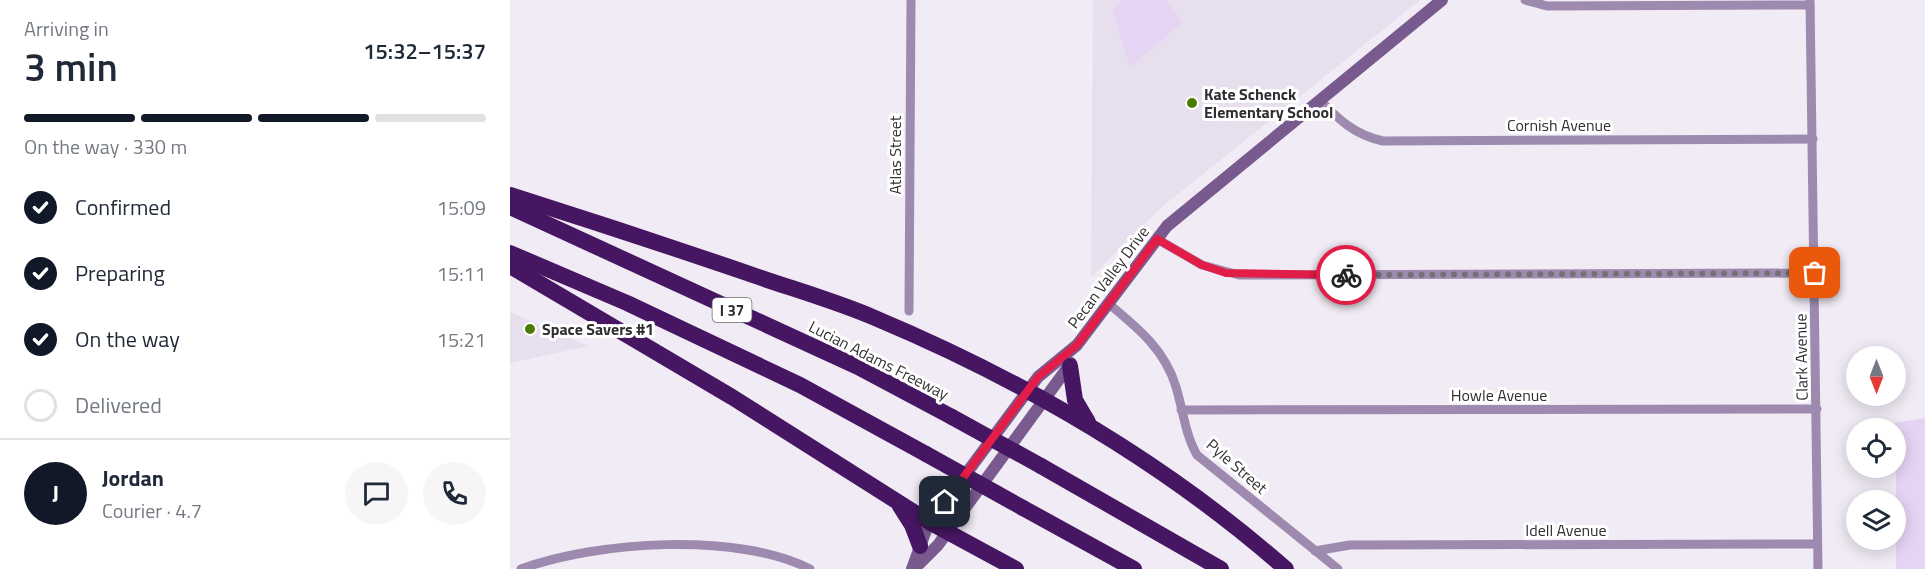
<!DOCTYPE html>
<html lang="en">
<head>
<meta charset="utf-8">
<style>
	body { margin:0; font-family:"Titillium Web",sans-serif; background:#f6f6f7; color:#1f2937; height:100vh; display:flex; flex-direction:column; font-size:22px; white-space:nowrap }
	* { box-sizing:border-box; margin:0 }
	p { font-size:20px; color:#747a83 }
	.icon { flex:none; width:33px; height:33px; fill:none; stroke:currentColor; stroke-width:2; stroke-linecap:round; stroke-linejoin:round }
	.map { position:relative; flex:1; overflow:hidden }
	.panel { display:flex; flex-direction:column; background:#fff; width:510px }
	.panel>* { flex:none }
	.needle { width:39px; rotate:180deg }
	.buttons { position:absolute; left:1336px; top:346px; display:grid; gap:12px }
	.buttons a { display:grid; place-items:center; width:60px; height:60px; border-radius:50%; background:#fff; box-shadow:0 3px 15px #0003; font-size:30px }
	.pin { position:absolute; display:grid; place-items:center; width:51px; height:51px; color:#fff; margin:-26px; border-radius:12px; box-shadow:0 3px 9px #0006 }
	.courier { position:absolute; display:grid; place-items:center; width:60px; height:60px; margin:-30px; border:4px solid #e11d48; border-radius:50%; background:#fff; color:#222; box-shadow:0 2px 8px #0007 }
	.head em { font-style:normal; font-weight:600 }
	.head div { display:flex; flex-direction:column-reverse }
	.head { display:flex; align-items:center; justify-content:space-between; height:102px; padding:0 24px }
	h1 { font-size:39px; font-weight:600; line-height:45px }
	.bar { display:grid; grid-template-columns:repeat(4,1fr); gap:9px 6px; align-content:center; height:72px; padding:0 24px }
	.bar i { height:8px; border-radius:4px; background:#e0e1e3 }
	.bar .selected { background:#111827 }
	.bar p { grid-column:span 4 }
	.line { display:flex; align-items:center; gap:15px; padding:0 24px; border-top:2px solid #e0e1e3 }
	.line div { flex:1 }
	.round { display:grid; place-items:center; flex:none; width:63px; height:63px; border-radius:32px; background:#f6f6f7 }
	ol { padding:0 24px; list-style:none }
	li { display:flex; align-items:center; gap:18px; height:66px }
	li p { margin-inline-start:auto }
	li .icon { padding:6px; border-radius:50%; background:#111827; color:#fff; stroke-width:4 }
	li:last-child { color:#747a83 }
	li i { width:33px; height:33px; border:3px solid #e0e1e3; border-radius:50% }
	main { display:flex; flex:1; min-height:0 }
	.map>svg:first-child { display:block }
	.built { fill:#e7deee }
	.green { fill:#e6d4f4 }
	.lines { fill:none; stroke-linecap:round; stroke-linejoin:round }
	.minor { stroke:#9e8aae; stroke-width:9 }
	.secondary { stroke:#785a8f; stroke-width:12 }
	.motorway { stroke:#461662; stroke-width:16 }
	.motorway-bridge { stroke:#461662; stroke-width:16 }
	.done { stroke:#747176; stroke-width:6; stroke-dasharray:0 10.8 }
	.route { stroke:#e11d48; stroke-width:8 }
	.poi-dot { fill:#4b7a01; stroke:#fff; stroke-width:2 }
	.labels { text-anchor:middle; dominant-baseline:central; stroke-width:6; stroke-linejoin:round; paint-order:stroke }
	.shield { fill:#fff; stroke:#6f6d70; stroke-width:1.5 }
	.shield-label { font-size:15px; font-weight:bold; fill:#312f32 }
	.poi-label { font-size:16px; font-weight:bold; fill:#312f32; stroke:#fff; text-anchor:start }
	.street-label { font-size:16px; fill:#312f32; stroke:#fff }
</style>
</head>
<body>
<main>
<section class="panel">
<div class="head"><div><h1>3 min</h1><p>Arriving in</p></div><em>15:32–15:37</em></div>
<div class="bar"><i class="selected"></i><i class="selected"></i><i class="selected"></i><i></i><p>On the way · 330 m</p></div>
<ol>
<li><svg class="icon" aria-label="check" viewBox="0 0 24 24"><path d="M5 12l5 5 9-10"/></svg>Confirmed<p>15:09</p></li>
<li><svg class="icon" aria-label="check" viewBox="0 0 24 24"><path d="M5 12l5 5 9-10"/></svg>Preparing<p>15:11</p></li>
<li><svg class="icon" aria-label="check" viewBox="0 0 24 24"><path d="M5 12l5 5 9-10"/></svg>On the way<p>15:21</p></li>
<li><i></i>Delivered</li>
</ol>
<div class="line" style="height:108px"><b class="round" style="background:#111827;color:#fff">J</b><div><b>Jordan</b><p>Courier · 4.7</p></div><a class="round"><svg class="icon" aria-label="chat" viewBox="0 0 24 24"><path d="M4 5h16v11H9l-5 4z"/></svg></a><a class="round"><svg class="icon" aria-label="phone" viewBox="0 0 24 24"><path d="M5 4h4l2 5-3 2q2 4 5 5l2-3 5 2v4C11 20 4 13 5 4z"/></svg></a></div>
</section>
<div class="map">
<svg width="1415" height="569" viewBox="0 0 1415 569">
	<rect width="100%" height="100%" fill="#f0ebf4"/>
	<g class="built">
		<path d="M583,0H910L653,206L581,277Z"/>
		<path d="M0,312L79,346L0,363Z"/>
	</g>
	<g class="green">
		<path d="M614,0H655L673,22L620,67L602,9Z"/>
		<path d="M1415,418V569H1386V429L1384,423Z"/>
	</g>
	<g class="lines">
		<g class="minor">
			<path d="M1015,0L1037,6L1300,5"/>
			<path d="M1300,0L1308,569"/>
			<path d="M810,100C829,120 845,135 873,141L1303,139"/>
			<path d="M647,239L692,265L729,275L1305,273"/>
			<path d="M599,304C628,328 655,350 666,387C673,410 675,434 687,455L828,569"/>
			<path d="M399,311L401,0"/>
			<path d="M671,410L1307,409"/>
			<path d="M805,551L840,545L1307,544"/>
			<path d="M11,569C87,541 228,532 300,569"/>
		</g>
		<g class="secondary">
			<path d="M402,569L416,530L435,502L528,377L567,345L657,226L932,0"/>
			<path d="M404,569L428,545L561,363"/>
		</g>
		<g class="motorway">
			<path d="M0,195C79,220 158,246 237,273C279,288 323,300 365,318C515,381 654,462 776,569"/>
			<path d="M0,207L348,367L442,417"/>
			<path d="M0,253L117,303L290,385L416,454"/>
			<path d="M0,266L222,397L421,523L506,569"/>
			<path d="M560,366L565,400L578,422"/>
			<path d="M531,466L711,569"/>
			<path d="M390,506L402,525L410,546"/>
			<path d="M513,508L624,569"/>
		</g>
		<g class="motorway-bridge">
			<path d="M442,417L531,466"/>
			<path d="M416,454L513,508"/>
		</g>
	</g>
	<g class="lines">
		<path class="done" d="M836,275L1305,273"/>
		<path class="route" d="M435,502L528,377L567,345L647,239L692,265L716,273L836,275"/>
	</g>
	<g class="poi-dot">
		<circle cx="682" cy="103" r="6"/>
		<circle cx="20" cy="329" r="6"/>
	</g>
	<g class="labels">
		<rect class="shield" x="202.5" y="298" width="39" height="24" rx="4.5"/>
		<g class="shield-label">
			<text x="222" y="310">I 37</text>
		</g>
		<g class="poi-label">
			<text x="694" y="94">Kate Schenck<tspan x="694" dy="18">Elementary School</tspan></text>
			<text x="32" y="329">Space Savers #1</text>
		</g>
		<g class="street-label">
			<text x="1049" y="125">Cornish Avenue</text>
			<text transform="translate(385 155) rotate(-90)">Atlas Street</text>
			<text transform="translate(598 277) rotate(-53)">Pecan Valley Drive</text>
			<text transform="translate(1291 357) rotate(-91)">Clark Avenue</text>
			<text transform="translate(369 360) rotate(27)">Lucian Adams Freeway</text>
			<text x="989" y="395">Howle Avenue</text>
			<text transform="translate(727 466) rotate(41)">Pyle Street</text>
			<text x="1056" y="530">Idell Avenue</text>
		</g>
	</g>
</svg>
<div class="buttons">
<a><svg class="needle" viewBox="-14 -14 28 28"><path d="M0-13l5 13h-10z" fill="#e53935"/><path d="M0 13l5-13h-10z" fill="#747a83"/></svg></a>
<a><svg class="icon" aria-label="locate" viewBox="0 0 24 24"><circle cx="12" cy="12" r="6"/><path d="M12 2v4M12 18v4M2 12h4M18 12h4"/></svg></a>
<a><svg class="icon" aria-label="layers" viewBox="0 0 24 24"><path d="M12 4l9 5-9 5-9-5zM3 14l9 5 9-5"/></svg></a>
</div>
<div class="pin" style="left:1305px;top:273px;background:#ea580c"><svg class="icon" aria-label="bag" viewBox="0 0 24 24"><path d="M5 8h14l-1 12H6zM9 8a3 3 0 0 1 6 0"/></svg></div>
<div class="pin" style="left:435px;top:502px;background:#1f2937"><svg class="icon" aria-label="home" viewBox="0 0 24 24"><path d="M3 11l9-7 9 7M6 9v11h12V9"/></svg></div>
<div class="courier" style="left:836px;top:275px"><svg class="icon" aria-label="bike" viewBox="0 0 24 24"><circle cx="6" cy="16" r="4"/><circle cx="18" cy="16" r="4"/><path d="M6 16l4-8h5l3 8M10 8l3 8H6M13 5h3"/></svg></div>
</div>
</main>
</body>
</html>
